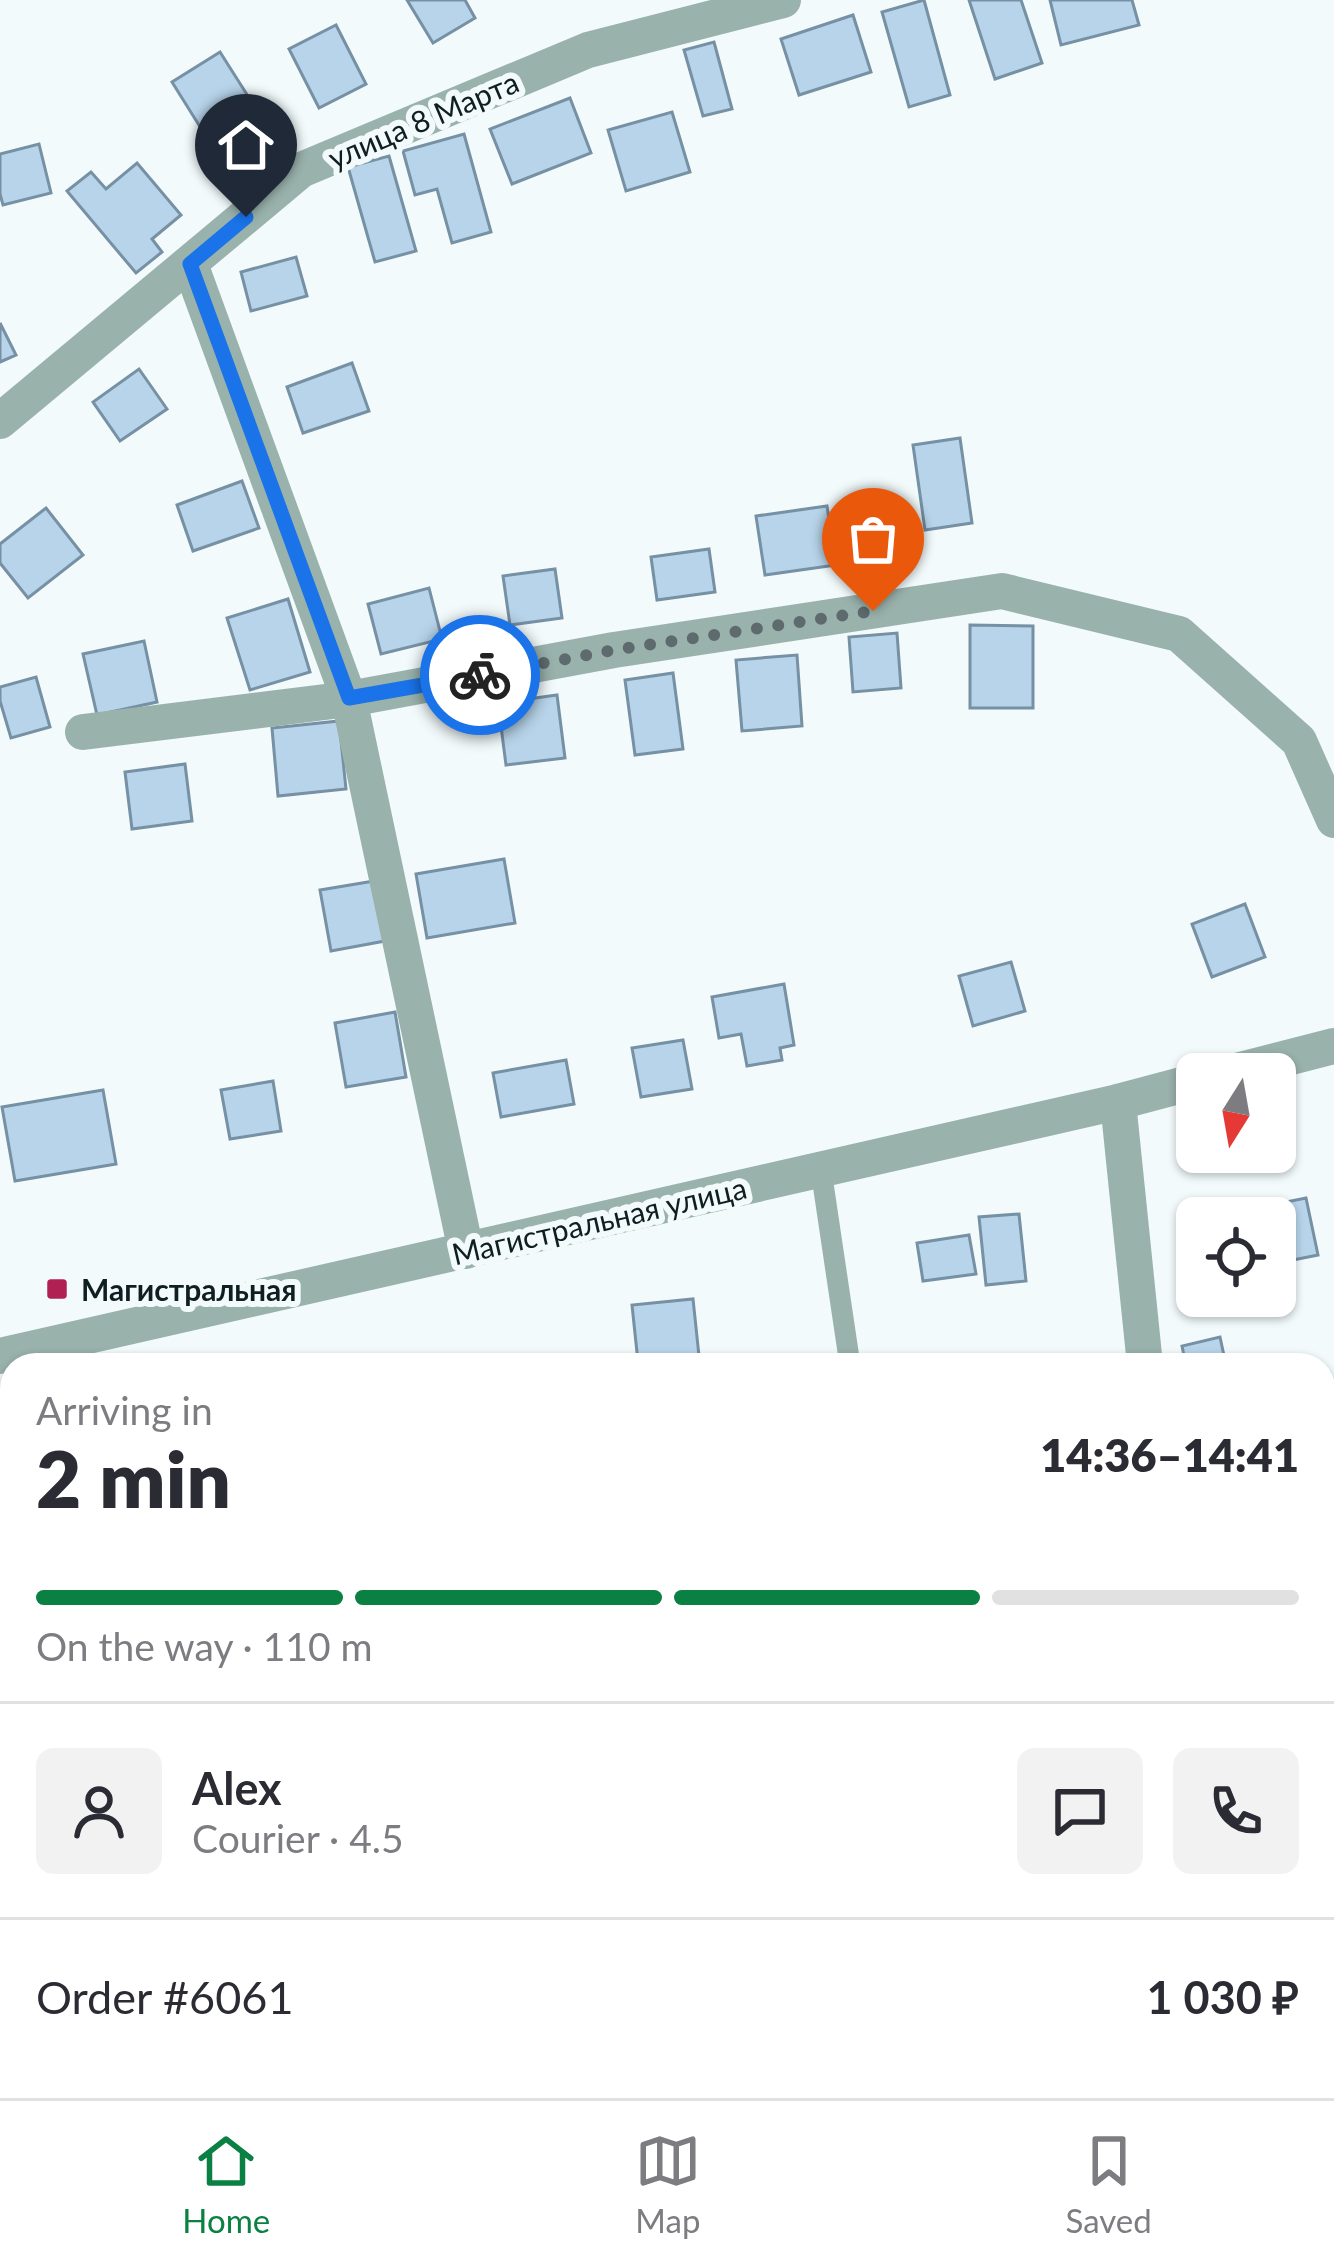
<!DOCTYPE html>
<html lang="en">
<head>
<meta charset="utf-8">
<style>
	body { margin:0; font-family:Lato,sans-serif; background:#f2f2f3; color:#2b2b33; height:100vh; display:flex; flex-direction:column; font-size:45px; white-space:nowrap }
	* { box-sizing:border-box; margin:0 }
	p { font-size:39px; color:#7c7c81 }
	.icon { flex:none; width:66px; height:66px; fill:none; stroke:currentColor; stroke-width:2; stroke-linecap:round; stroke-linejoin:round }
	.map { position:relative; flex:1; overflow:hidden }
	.panel { position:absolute; left:0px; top:1353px; width:1335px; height:747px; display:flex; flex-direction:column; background:#fff; border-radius:36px 36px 0 0; box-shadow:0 3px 9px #0004 }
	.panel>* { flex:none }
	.needle { width:78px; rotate:191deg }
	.tools { position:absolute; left:1176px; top:1053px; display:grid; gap:24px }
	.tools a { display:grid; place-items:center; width:120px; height:120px; border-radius:18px; background:#fff; box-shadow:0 3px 9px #0004; font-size:60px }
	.pin { position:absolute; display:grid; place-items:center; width:102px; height:102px; color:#fff; margin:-123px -51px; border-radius:50% 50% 50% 0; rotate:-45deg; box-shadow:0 0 12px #0007 }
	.pin .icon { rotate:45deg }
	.courier { position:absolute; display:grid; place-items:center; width:120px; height:120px; margin:-60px; border:9px solid #1a73e8; border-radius:50%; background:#fff; color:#222; box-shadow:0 3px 15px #0007 }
	.overview em { font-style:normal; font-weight:800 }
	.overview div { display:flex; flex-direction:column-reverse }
	.overview { display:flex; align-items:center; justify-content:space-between; height:204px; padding:0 36px }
	h1 { font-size:78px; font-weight:800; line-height:90px }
	.bar { display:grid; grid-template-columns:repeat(4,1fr); gap:18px 12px; align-content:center; height:144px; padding:0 36px }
	.bar i { height:15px; border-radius:9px; background:#e1e1e2 }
	.bar .active { background:#0b8043 }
	.bar p { grid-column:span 4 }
	.line { display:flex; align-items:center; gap:30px; padding:0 36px; border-top:3px solid #e1e1e2 }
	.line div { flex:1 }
	.round { display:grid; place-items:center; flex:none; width:126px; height:126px; border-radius:18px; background:#f2f2f3 }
	.tab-bar { display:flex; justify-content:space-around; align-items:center; height:168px; border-top:3px solid #e1e1e2; background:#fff; font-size:33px; color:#7c7c81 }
	.tab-bar a { display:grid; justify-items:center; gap:6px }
	.tab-bar .active { color:#0b8043 }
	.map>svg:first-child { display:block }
	.green { fill:#d7efda }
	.building { fill:#b8d4ea; stroke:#7690a4; stroke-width:3 }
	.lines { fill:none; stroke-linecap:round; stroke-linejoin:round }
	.service { stroke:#9ab2ac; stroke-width:21 }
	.minor { stroke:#9ab2ac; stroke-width:36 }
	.tertiary { stroke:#9ab2ac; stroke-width:36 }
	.done { stroke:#5e6b6e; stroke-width:12; stroke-dasharray:0 21.6 }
	.route { stroke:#1a73e8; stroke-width:15 }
	.poi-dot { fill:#b02053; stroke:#f2fafc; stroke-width:4.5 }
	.labels { text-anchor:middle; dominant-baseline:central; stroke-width:12; stroke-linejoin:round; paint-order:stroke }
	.street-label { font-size:30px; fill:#0f1e21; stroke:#f2fafc }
	.poi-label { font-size:30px; font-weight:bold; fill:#0f1e21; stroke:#f2fafc; text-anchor:start }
</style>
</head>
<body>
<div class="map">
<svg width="1334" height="2098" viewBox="0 0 1334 2098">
	<rect width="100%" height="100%" fill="#f2fafc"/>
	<path class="green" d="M0,1659L12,1664V1758L9,1764L0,1768Z"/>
	<g class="building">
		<path d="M407,0H465L475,18L433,43Z"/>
		<path d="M924,0L950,95L909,107L882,12Z"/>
		<path d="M969,0H1021L1042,63L995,79Z"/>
		<path d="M1050,0H1132L1139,25L1061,45Z"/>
		<path d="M853,15L871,72L799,95L781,39Z"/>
		<path d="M336,25L366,84L319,108L289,49Z"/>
		<path d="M714,42L732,109L703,116L684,50Z"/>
		<path d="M220,52L260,115L212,146L172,82Z"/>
		<path d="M570,98L591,153L512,184L490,129Z"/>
		<path d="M672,112L690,172L626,191L608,130Z"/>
		<path d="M464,134L491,232L452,243L437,189L415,195L403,151Z"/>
		<path d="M39,144L51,193L3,205L0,194V154Z"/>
		<path d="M389,156L416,251L375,262L348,167Z"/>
		<path d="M137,163L181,215L152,239L162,252L136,273L67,191L91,172L106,189Z"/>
		<path d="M296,257L307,296L251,311L241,272Z"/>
		<path d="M0,323L16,355L0,362Z"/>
		<path d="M352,363L369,411L303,433L287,387Z"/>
		<path d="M139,369L167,409L120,441L93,402Z"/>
		<path d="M960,438L972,523L925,530L913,445Z"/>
		<path d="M242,481L259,528L193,551L177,505Z"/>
		<path d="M827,506L836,565L765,575L756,516Z"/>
		<path d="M46,508L83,555L28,598L0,563V544Z"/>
		<path d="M709,549L715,592L657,600L651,557Z"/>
		<path d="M555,569L562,618L510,625L503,576Z"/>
		<path d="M429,588L442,639L381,654L368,604Z"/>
		<path d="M288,599L310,672L250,690L227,618Z"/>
		<path d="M970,625L1033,626V708H970Z"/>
		<path d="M897,633L901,688L853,692L849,637Z"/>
		<path d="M144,641L157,702L97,715L83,654Z"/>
		<path d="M797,655L802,726L742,731L736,660Z"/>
		<path d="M673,673L683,749L635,755L625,680Z"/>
		<path d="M36,677L50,727L11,738L0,701V687Z"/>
		<path d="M557,695L565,758L506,765L498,703Z"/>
		<path d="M339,721L346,789L278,796L272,728Z"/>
		<path d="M185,764L192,821L132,829L125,772Z"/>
		<path d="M504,859L515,923L427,938L416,874Z"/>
		<path d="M374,881L385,941L331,951L320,890Z"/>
		<path d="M1245,904L1265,957L1212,977L1192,924Z"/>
		<path d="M1011,962L1025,1011L973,1026L959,976Z"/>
		<path d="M784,984L794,1045L780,1048L782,1060L747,1066L741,1034L719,1038L712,997Z"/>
		<path d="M395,1012L406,1077L346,1087L335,1023Z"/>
		<path d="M683,1040L692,1089L641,1097L632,1048Z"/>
		<path d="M566,1060L574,1104L501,1117L493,1073Z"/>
		<path d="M273,1081L281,1131L230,1139L221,1090Z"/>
		<path d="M103,1090L116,1164L15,1181L2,1107Z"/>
		<path d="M1306,1198L1318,1255L1278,1263L1275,1218H1268L1266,1206Z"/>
		<path d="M1019,1214L1026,1281L986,1285L979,1217Z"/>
		<path d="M969,1235L976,1274L923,1281L917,1243Z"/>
		<path d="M693,1299L699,1356L638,1362L632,1305Z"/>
		<path d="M1220,1337L1226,1365H1186L1182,1346Z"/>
		<path d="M12,1950V1997L0,1998V1952Z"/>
		<path d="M144,2088H198V2098H145Z"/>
		<path d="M391,2088H437L438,2098H392Z"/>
		<path d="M1147,2088H1180L1181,2098H1148Z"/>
		<path d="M1325,2089V2098H1269V2091Z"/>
	</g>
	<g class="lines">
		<g class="service">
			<path d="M821,1170L850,1365"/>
			<path d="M662,2088L663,2098"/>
		</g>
		<g class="minor">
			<path d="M190,264L349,699L466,1251"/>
			<path d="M0,421L301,170L588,50L783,0"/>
			<path d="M83,732L349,699L614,650L1002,591L1179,634L1299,741L1334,820"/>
			<path d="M1118,1102L1145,1365"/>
			<path d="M1323,1754H1334"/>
			<path d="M82,2088L83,2098"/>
			<path d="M1209,2088L1210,2098"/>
		</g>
		<g class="tertiary">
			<path d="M1225,1074L1334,1046"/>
			<path d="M0,1356L1118,1102L1197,1081"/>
		</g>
	</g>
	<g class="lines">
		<path class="done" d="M480,675L614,650L873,611"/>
		<path class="route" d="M246,217L190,264L349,698L480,675"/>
	</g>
	<rect class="poi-dot" x="45" y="1277" width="24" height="24" rx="6"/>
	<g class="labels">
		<g class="street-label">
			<text transform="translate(423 119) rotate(-23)">улица 8 Марта</text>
			<text transform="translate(599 1220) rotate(-13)">Магистральная улица</text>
		</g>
		<g class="poi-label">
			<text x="81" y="1289">Магистральная</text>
		</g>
	</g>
</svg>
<div class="tools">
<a><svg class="needle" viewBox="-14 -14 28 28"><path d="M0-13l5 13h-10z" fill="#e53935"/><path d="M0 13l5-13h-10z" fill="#7c7c81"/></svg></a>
<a><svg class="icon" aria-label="locate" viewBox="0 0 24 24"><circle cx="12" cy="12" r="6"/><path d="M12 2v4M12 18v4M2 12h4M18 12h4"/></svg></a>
</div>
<div class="pin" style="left:873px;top:611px;background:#ea580c"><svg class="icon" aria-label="bag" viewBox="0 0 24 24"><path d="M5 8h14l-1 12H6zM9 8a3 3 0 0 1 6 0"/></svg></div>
<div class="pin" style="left:246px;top:217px;background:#1f2937"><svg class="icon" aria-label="home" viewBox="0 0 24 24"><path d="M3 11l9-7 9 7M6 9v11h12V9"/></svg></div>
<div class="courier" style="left:480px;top:675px"><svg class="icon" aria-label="bike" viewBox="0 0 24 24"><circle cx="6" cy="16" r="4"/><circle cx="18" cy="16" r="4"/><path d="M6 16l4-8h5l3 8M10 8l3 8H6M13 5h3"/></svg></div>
<section class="panel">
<div class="overview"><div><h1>2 min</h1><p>Arriving in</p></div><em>14:36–14:41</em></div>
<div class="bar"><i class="active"></i><i class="active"></i><i class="active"></i><i></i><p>On the way · 110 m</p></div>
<div class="line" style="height:216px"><a class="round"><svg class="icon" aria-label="person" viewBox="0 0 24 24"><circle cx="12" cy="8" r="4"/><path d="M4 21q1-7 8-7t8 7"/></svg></a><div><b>Alex</b><p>Courier · 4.5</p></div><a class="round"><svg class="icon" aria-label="chat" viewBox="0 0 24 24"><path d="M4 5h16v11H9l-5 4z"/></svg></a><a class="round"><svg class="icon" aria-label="phone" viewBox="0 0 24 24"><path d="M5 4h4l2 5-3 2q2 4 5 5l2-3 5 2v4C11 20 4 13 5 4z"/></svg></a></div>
<div class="line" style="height:156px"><div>Order #6061</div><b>1 030 ₽</b></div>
</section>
</div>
<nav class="tab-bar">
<a class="active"><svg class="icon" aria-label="home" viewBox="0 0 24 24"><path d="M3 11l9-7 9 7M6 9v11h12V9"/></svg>Home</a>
<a><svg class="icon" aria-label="map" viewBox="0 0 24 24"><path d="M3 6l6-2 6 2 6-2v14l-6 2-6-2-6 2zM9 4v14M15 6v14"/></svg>Map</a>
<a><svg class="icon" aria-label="saved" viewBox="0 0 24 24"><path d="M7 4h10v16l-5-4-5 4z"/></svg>Saved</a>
</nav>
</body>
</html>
